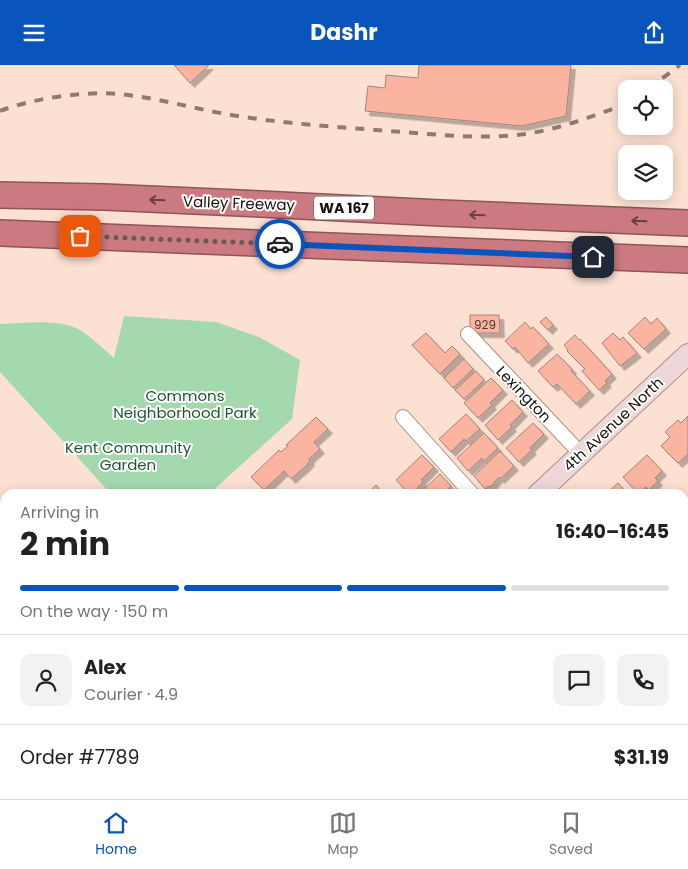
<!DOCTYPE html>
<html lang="en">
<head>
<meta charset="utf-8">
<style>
	body { margin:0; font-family:Poppins,sans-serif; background:#f2f2f2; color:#222; height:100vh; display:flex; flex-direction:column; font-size:19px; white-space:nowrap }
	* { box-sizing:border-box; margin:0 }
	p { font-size:16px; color:#767676 }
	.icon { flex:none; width:28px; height:28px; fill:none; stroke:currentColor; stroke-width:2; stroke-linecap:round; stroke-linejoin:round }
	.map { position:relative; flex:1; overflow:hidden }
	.sheet { position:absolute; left:0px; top:424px; width:689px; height:311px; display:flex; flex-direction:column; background:#fff; border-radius:15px 15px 0 0; box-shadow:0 2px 12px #0003 }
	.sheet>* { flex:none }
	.controls { position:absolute; left:618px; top:15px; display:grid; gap:10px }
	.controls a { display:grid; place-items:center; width:55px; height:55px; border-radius:10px; background:#fff; box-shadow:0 2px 12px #0003; font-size:25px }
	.pin { position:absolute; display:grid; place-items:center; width:42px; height:42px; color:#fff; margin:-21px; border-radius:10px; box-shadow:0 2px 8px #0006 }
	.courier { position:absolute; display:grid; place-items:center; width:50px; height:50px; margin:-25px; border:4px solid #0a54be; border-radius:50%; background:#fff; color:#222; box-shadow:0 1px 6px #0007 }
	.head em { font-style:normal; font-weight:700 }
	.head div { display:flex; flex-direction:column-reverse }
	.head { display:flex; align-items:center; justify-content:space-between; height:85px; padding:0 20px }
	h1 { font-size:32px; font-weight:700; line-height:38px }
	.bar { display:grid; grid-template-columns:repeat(4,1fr); gap:8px 5px; align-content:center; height:60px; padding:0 20px }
	.bar i { height:6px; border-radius:4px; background:#e0e0e0 }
	.bar .on { background:#0a54be }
	.bar p { grid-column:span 4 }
	.line { display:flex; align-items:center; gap:12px; padding:0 20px; border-top:1px solid #e0e0e0 }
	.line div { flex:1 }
	.round { display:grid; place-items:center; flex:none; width:52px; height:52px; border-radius:10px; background:#f2f2f2 }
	header { display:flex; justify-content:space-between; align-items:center; height:65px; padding:0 20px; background:#0a54be; color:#fff; font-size:22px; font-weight:700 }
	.menu { display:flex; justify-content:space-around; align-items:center; height:70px; border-top:1px solid #e0e0e0; background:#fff; font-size:14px; color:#767676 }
	.menu a { display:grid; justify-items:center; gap:2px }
	.menu .on { color:#0a54be }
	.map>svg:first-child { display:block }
	.green { fill:#a4d9ae }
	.building { fill:#fab4a0; stroke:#a1857d; filter:url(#shadow) }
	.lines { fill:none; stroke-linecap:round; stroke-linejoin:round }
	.street-casing { stroke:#aa9184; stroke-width:16 }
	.secondary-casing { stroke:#aa9184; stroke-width:22 }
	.highway-casing { stroke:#8d5558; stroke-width:28 }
	.street { stroke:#fff; stroke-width:14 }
	.secondary { stroke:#efd7d9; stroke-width:20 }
	.highway { stroke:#cb7a81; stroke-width:25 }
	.rail { stroke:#8d7b71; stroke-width:4; stroke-dasharray:9 9; stroke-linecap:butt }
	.oneway { stroke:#694040 }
	.done { stroke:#685951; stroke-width:5; stroke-dasharray:0 9 }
	.route { stroke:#0a54be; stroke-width:6 }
	.labels { text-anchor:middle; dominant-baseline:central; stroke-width:4; stroke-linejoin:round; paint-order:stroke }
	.number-label { font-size:12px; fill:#513930 }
	.shield { fill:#fff; stroke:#5e5854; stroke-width:1 }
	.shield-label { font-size:14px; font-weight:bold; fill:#19100b }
	.street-label { font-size:15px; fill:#19100b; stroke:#fff }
	.park-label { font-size:15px; fill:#1b572d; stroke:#fff }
</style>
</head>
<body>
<header><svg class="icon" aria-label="menu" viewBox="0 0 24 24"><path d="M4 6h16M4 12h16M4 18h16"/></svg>Dashr<svg class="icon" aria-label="share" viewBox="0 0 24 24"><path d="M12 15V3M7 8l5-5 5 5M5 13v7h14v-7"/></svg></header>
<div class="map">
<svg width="688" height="734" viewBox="0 0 688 734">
	<defs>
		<filter id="shadow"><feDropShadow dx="4.5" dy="4.5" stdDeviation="0" flood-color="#0004"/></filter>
	</defs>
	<rect width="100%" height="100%" fill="#fce1d2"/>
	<path class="green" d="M124,251L216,257L259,272L300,295L292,354L209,429H111L0,307V259C22,258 58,254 78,264C89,270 104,284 114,293Z"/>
	<g class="building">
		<path d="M174,0H209L190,18Z"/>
		<path d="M419,0H571L566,51L522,61L365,46L368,21L385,23L386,10L418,13Z"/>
		<path d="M470,250H499L500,268H470Z"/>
		<path d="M546,252L553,260L548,265L540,257Z"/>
		<path d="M645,252L651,259L657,253L666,264L644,284L628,268Z"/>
		<path d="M525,257L531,264L533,262L549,279L528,298L515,282L513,284L505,276Z"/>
		<path d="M426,268L445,288L452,281L460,289L440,309L412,280Z"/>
		<path d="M613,268L620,275L623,272L637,288L620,301L602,278Z"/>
		<path d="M575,270L579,275L580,274L612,309L605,316L607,318L599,325L582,306L585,304L567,286L568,285L564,280Z"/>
		<path d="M557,289L572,304L571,306L590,326L576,339L557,319L553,322L538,306Z"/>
		<path d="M464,294L473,304L453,323L444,313Z"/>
		<path d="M476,306L484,315L464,334L455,325Z"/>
		<path d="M491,313L503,325L490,338L492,340L478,353L464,338Z"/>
		<path d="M512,335L523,347L510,360L512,362L498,375L485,360Z"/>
		<path d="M466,349L480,364L466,376L464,374L451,387L439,374Z"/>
		<path d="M688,351V389L678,398L661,381L670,372L665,367L678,355L681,358Z"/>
		<path d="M316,352L328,364L314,377L320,384L309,394L310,396L306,401L291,414L284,406L264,425L251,412L279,385L281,387L288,381L286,380Z"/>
		<path d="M533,358L544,369L530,383L532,385L519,397L506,383Z"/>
		<path d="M484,368L498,383L484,396L482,393L468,406L457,393Z"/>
		<path d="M500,386L514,401L500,414L499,412L490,422L489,421L485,424L474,411Z"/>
		<path d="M422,390L434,402L421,415L423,417L411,429H409L396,415Z"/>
		<path d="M647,390L662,406L655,413L658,416L649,425L646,422L638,429L623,412Z"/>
		<path d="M440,409L451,421L443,429H419Z"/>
		<path d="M618,418L628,429H606Z"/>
		<path d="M376,420L384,429H367Z"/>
		<path d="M684,496L688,501V515L684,519Z"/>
		<path d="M684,669L688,673V687L684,691Z"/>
		<path d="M5,671V690L1,694L0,675Z"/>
		<path d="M32,730H54L50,734H35Z"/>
		<path d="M274,730H304L307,734H272L271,732Z"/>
		<path d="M403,730H415L418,734H399Z"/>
		<path d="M421,730H444L447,734H424Z"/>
		<path d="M548,730H576L573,734H552Z"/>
	</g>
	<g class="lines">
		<defs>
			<g id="street">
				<path d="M468,269L581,389"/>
				<path d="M403,352L472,429"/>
				<path d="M684,563L688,559"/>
				<path d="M0,641L5,636"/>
				<path d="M684,729L688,733"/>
				<path d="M102,730L105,734"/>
				<path d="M501,734L505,730"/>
			</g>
			<g id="secondary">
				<path d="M538,429L688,289"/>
				<path d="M211,734L215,730"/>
			</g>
			<g id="highway">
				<path d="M0,130L104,132L261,139L441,148L688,158"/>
				<path d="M0,168L688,195"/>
			</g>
		</defs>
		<use href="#street" class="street-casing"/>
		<use href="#secondary" class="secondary-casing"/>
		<use href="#highway" class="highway-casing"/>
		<use href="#street" class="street"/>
		<use href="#secondary" class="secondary"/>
		<use href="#highway" class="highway"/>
		<g class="rail">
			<path d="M648,24L680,0"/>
			<path d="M0,46C34,33 83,26 119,29C160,33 198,45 238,51C288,59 339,62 389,66C434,69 480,75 525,69C560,64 593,51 626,39"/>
		</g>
	</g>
	<defs><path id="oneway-shaft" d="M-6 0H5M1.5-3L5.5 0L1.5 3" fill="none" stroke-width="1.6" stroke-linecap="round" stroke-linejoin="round" transform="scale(1.25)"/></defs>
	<g class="oneway">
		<use href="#oneway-shaft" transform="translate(157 135) rotate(-178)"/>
		<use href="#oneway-shaft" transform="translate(477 150) rotate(-178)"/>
		<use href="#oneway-shaft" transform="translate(639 156) rotate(-178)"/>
	</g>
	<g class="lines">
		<path class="done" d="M80,171L280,179"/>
		<path class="route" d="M280,179L593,192"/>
	</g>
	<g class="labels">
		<g class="number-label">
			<text x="485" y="259">929</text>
		</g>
		<rect class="shield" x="314" y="131.5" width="60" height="23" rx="4"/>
		<g class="shield-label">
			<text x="344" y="143">WA 167</text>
		</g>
		<g class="street-label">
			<text transform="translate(239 138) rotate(2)">Valley Freeway</text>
			<text transform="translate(524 329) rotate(46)">Lexington</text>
			<text transform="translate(613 359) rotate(-43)">4th Avenue North</text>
		</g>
		<g class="park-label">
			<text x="185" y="330">Commons<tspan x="185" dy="17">Neighborhood Park</tspan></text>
			<text x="128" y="382">Kent Community<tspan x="128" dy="17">Garden</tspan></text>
		</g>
	</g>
</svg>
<div class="controls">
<a><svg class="icon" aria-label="locate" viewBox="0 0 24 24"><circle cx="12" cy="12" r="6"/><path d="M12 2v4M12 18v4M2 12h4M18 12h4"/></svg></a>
<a><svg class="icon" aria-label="layers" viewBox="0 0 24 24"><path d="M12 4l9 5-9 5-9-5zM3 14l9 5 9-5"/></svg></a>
</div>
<div class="pin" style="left:80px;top:171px;background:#ea580c"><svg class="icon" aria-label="bag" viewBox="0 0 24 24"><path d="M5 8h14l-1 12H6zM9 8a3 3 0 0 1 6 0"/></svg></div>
<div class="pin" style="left:593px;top:192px;background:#1f2937"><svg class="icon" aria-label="home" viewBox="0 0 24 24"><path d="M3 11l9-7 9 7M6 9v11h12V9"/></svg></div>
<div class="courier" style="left:280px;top:179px"><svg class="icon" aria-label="car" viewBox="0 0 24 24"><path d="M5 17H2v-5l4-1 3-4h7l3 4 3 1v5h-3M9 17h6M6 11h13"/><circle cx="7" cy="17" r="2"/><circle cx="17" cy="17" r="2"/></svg></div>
<section class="sheet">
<div class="head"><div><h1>2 min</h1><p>Arriving in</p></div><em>16:40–16:45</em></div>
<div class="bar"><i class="on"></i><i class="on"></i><i class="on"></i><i></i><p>On the way · 150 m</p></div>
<div class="line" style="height:90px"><a class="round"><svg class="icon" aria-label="person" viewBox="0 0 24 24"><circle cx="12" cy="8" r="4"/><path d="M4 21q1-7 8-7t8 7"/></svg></a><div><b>Alex</b><p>Courier · 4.9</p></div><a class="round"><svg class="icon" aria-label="chat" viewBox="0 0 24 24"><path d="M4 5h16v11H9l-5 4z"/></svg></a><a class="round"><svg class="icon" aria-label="phone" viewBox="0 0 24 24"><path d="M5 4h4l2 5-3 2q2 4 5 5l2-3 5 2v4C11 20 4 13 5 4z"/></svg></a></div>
<div class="line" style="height:65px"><div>Order #7789</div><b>$31.19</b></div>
</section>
</div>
<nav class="menu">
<a class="on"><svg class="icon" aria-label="home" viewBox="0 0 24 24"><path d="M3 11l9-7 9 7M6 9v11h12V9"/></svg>Home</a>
<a><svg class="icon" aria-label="map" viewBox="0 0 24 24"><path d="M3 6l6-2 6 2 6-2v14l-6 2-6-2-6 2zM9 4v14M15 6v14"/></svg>Map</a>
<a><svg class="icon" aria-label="saved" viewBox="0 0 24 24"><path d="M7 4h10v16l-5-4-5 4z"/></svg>Saved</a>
</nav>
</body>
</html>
